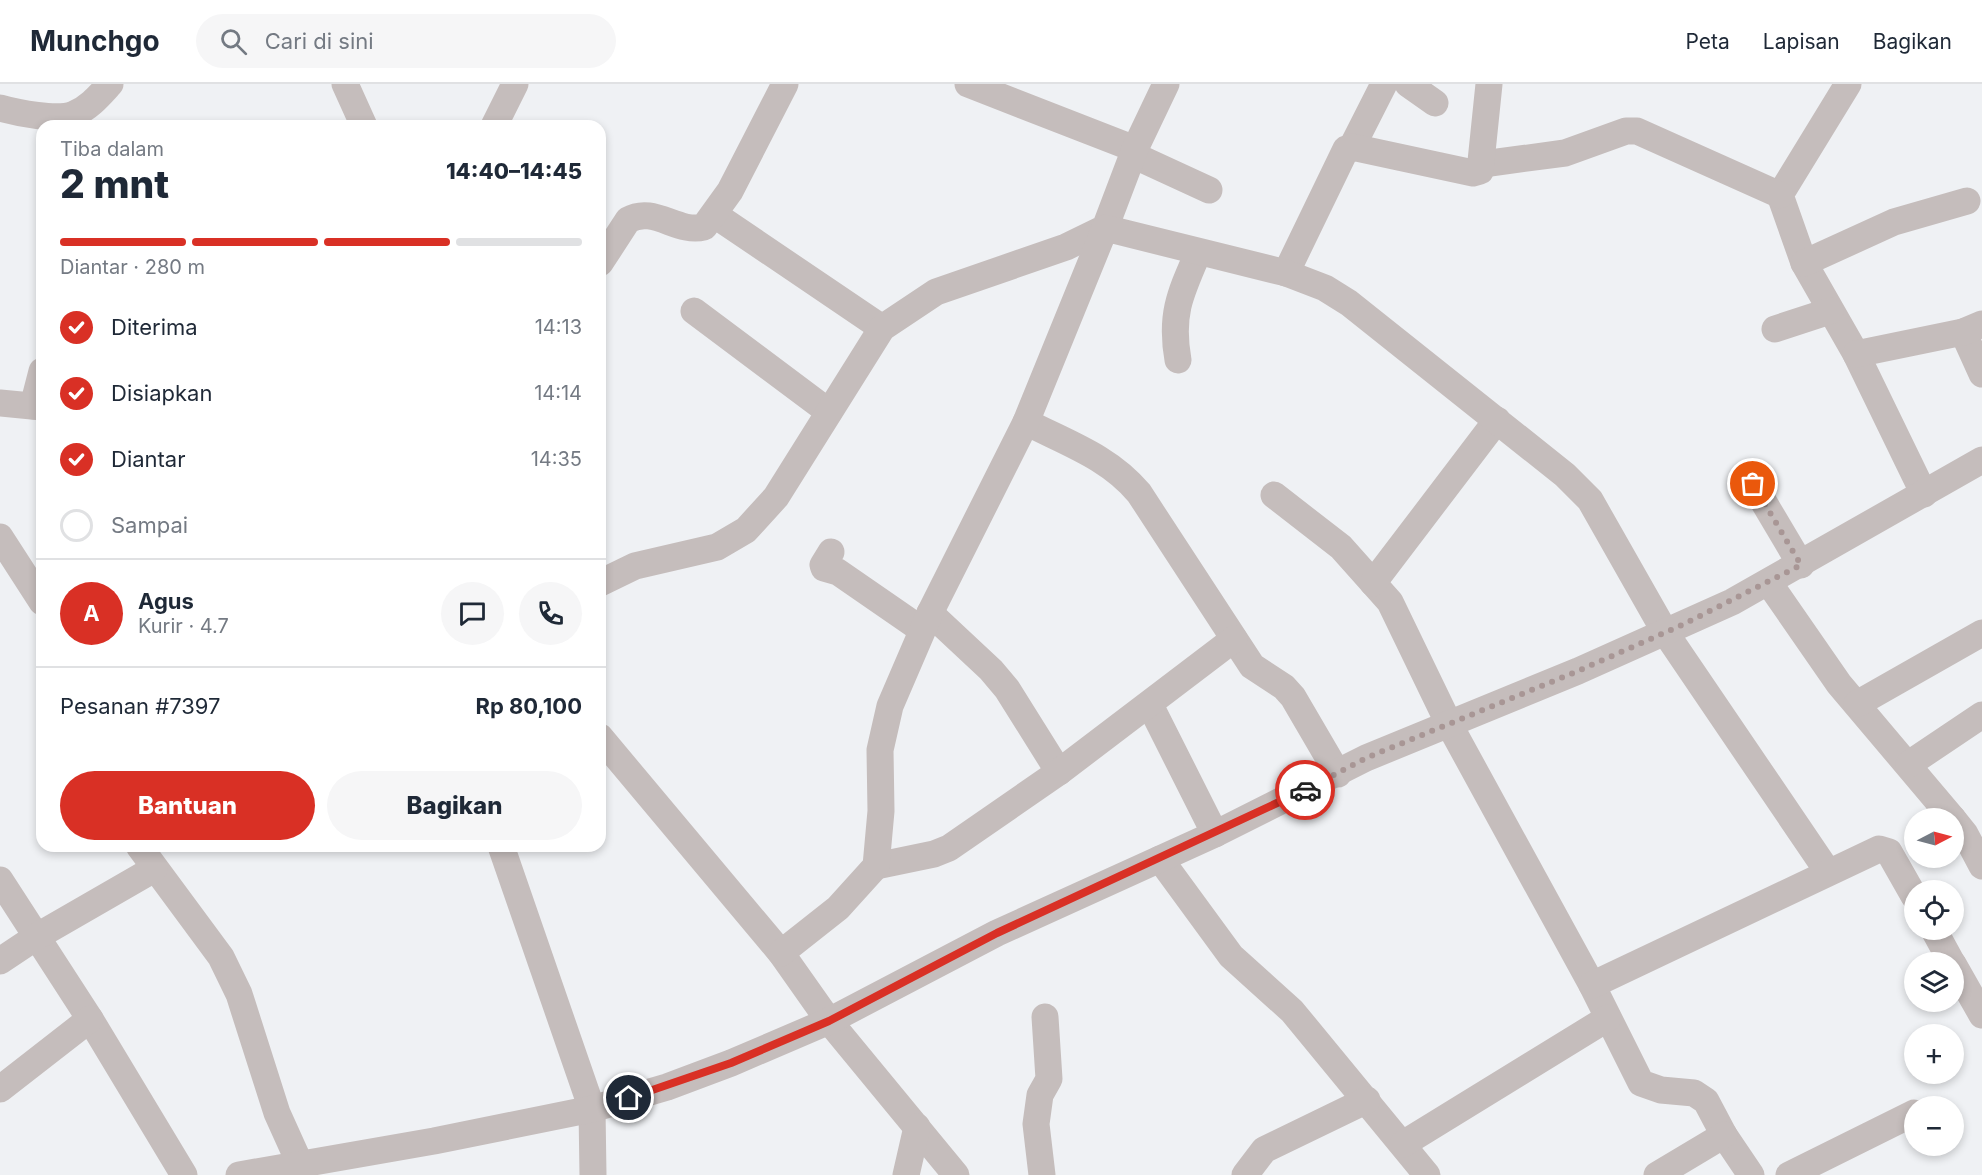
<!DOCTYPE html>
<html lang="id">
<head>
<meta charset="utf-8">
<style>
	body { margin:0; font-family:Inter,sans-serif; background:#f6f6f7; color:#1f2937; height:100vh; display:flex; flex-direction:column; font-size:22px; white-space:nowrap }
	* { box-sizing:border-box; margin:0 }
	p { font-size:20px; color:#747a83 }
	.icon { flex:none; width:33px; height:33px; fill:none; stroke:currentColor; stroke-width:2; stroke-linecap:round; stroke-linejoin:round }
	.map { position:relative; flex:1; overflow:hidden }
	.sheet { position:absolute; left:36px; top:36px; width:570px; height:732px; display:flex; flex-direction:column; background:#fff; border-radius:18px; box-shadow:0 3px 9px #0003 }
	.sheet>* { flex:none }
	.needle { width:39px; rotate:84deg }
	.controls { position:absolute; left:1904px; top:724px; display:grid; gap:12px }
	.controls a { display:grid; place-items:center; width:60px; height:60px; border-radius:50%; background:#fff; box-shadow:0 3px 9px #0003; font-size:30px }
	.pin { position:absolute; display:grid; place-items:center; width:51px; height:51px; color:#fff; margin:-26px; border:3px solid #fff; border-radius:50%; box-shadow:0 2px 6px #0007 }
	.courier { position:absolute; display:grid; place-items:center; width:60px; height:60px; margin:-30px; border:4px solid #d93025; border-radius:50%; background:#fff; color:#222; box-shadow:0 2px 8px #0007 }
	.overview em { font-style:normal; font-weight:800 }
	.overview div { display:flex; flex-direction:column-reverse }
	.overview { display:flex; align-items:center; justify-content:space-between; height:102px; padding:0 24px }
	h1 { font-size:39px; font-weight:800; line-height:45px }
	.bar { display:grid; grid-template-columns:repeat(4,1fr); gap:9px 6px; align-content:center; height:72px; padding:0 24px }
	.bar i { height:8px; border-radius:4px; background:#e0e1e3 }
	.bar .on { background:#d93025 }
	.bar p { grid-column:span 4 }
	.line { display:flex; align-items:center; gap:15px; padding:0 24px; border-top:2px solid #e0e1e3 }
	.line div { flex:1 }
	.round { display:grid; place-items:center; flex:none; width:63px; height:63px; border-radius:32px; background:#f6f6f7 }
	ol { padding:0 24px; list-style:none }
	li { display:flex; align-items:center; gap:18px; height:66px }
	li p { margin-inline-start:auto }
	li .icon { padding:6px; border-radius:50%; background:#d93025; color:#fff; stroke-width:4 }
	li:last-child { color:#747a83 }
	li i { width:33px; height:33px; border:3px solid #e0e1e3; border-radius:50% }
	.button { display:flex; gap:12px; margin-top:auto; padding:12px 24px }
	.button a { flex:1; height:69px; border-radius:36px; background:#d93025; color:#fff; font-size:24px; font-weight:800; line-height:69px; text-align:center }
	.button a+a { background:#f6f6f7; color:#1f2937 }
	header { display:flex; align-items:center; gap:36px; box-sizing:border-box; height:84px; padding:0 30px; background:#fff; border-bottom:2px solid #e0e1e3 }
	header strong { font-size:28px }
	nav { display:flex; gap:33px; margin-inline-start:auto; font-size:21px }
	.search { width:420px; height:54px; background:#f6f6f7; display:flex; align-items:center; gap:15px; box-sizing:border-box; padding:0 21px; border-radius:33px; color:#747a83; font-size:22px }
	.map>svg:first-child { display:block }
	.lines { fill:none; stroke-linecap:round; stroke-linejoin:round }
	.minor { stroke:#c5bdbc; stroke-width:27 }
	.done { stroke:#a89695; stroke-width:6; stroke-dasharray:0 10.8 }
	.route { stroke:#d93025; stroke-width:8 }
</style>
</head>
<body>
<header>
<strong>Munchgo</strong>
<div class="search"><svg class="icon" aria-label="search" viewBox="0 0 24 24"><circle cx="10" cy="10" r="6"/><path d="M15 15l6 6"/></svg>Cari di sini</div>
<nav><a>Peta</a><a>Lapisan</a><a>Bagikan</a></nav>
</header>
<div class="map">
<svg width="1982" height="1091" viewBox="0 0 1982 1091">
	<rect width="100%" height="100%" fill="#eff1f4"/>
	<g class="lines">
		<g class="minor">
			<path d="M345,0L364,42"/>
			<path d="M968,0L1135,65"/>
			<path d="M1408,0L1435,19"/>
			<path d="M1848,0L1780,111L1804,179L1856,270L1924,410"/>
			<path d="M0,24C17,29 58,37 74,30C89,24 99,12 110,0"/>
			<path d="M494,42L515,0"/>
			<path d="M1352,63L1384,0"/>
			<path d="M1133,71L1209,106"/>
			<path d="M1483,80L1565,69L1626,47H1637L1780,111"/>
			<path d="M715,131L882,244"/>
			<path d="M600,179L628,136C654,121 677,150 704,143L730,107L785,0"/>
			<path d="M1804,179L1894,138L1967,117"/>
			<path d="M1286,189L1346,65L1352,63L1473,89L1480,87L1489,0"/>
			<path d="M694,227L829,328"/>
			<path d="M1775,245L1830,227"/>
			<path d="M1963,248L1982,290"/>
			<path d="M1856,270L1963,248L1982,240"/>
			<path d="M1178,276C1170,231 1180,210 1198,169"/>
			<path d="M0,319L42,323"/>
			<path d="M33,322L42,287"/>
			<path d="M1026,338C1067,359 1109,373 1139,409L1252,582L1284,603L1293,613L1338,690"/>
			<path d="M1753,400L1801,481"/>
			<path d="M1274,411L1341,463L1390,518L1449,640L1592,901L1641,999L1661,1006L1694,1009L1706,1017L1724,1051L1751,1091"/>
			<path d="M0,453L42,518"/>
			<path d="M831,468L823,481L824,484L838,488L922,546"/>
			<path d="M600,499L635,482L717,463L746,446L776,413L882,244L936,208L1066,163L1105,144L1135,65L1166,0"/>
			<path d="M1373,499L1497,336"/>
			<path d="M1769,499L1839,600L1953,735"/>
			<path d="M930,529L991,586L1007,605L1059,688"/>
			<path d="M1857,620L1982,549"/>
			<path d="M1150,621L1215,750"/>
			<path d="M600,653L781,869L829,937L956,1091"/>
			<path d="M1909,680L1982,631"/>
			<path d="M1953,735L1965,750L1982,782"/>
			<path d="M139,762L221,873L239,910L277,1029L300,1080"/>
			<path d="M501,762L592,1025L593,1091"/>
			<path d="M1160,775L1231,872L1292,927L1427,1091"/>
			<path d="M876,782L934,770L949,764L1059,688L1234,555"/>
			<path d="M0,796L90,935L184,1091"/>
			<path d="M1934,846L1952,879"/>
			<path d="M781,869L838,824L876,782L881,727L880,666L890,622L930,529L1026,338L1105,144L1286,189L1325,204L1349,219L1565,391L1590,416L1665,548L1828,788"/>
			<path d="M0,877L36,853L154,785"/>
			<path d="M1953,880L1982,931"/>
			<path d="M1592,901L1879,765L1889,768L1914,812"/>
			<path d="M0,1005L90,935"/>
			<path d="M1403,1060L1608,934"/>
			<path d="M239,1091L434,1057L592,1025L667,1003L731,979L829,937L997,849L1215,750L1366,674L1578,587L1732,518L1982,376"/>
			<path d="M906,1091L917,1043"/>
			<path d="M1042,1091L1036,1040L1040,1011L1049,995L1045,933"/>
			<path d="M1245,1091L1264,1066L1367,1016"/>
			<path d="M1657,1091L1724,1051"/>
			<path d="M1789,1091L1914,1029"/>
		</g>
	</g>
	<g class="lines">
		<path class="done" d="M1305,706L1366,674L1578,587L1682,541L1801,481L1753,400"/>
		<path class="route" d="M629,1014L731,979L829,937L997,849L1305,706"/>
	</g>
</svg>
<div class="controls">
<a><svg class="needle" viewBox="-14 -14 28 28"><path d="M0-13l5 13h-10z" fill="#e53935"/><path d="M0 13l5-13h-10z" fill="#747a83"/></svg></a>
<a><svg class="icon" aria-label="locate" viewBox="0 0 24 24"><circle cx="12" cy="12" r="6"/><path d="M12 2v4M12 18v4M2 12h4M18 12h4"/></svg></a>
<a><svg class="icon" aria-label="layers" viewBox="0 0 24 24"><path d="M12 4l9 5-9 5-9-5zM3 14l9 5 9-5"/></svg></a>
<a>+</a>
<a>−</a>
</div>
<div class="pin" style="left:1753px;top:400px;background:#ea580c"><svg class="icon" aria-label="bag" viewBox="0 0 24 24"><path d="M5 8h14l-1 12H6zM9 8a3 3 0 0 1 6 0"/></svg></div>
<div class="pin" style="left:629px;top:1014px;background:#1f2937"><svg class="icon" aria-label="home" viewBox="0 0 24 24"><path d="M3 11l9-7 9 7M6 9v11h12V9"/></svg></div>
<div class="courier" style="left:1305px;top:706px"><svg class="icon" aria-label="car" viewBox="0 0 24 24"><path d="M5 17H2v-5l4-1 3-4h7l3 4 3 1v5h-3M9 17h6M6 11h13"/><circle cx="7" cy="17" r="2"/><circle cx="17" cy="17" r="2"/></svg></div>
<section class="sheet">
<div class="overview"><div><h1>2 mnt</h1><p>Tiba dalam</p></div><em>14:40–14:45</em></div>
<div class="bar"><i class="on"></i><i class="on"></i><i class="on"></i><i></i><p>Diantar · 280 m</p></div>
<ol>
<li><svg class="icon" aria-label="check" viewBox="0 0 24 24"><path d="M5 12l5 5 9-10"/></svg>Diterima<p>14:13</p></li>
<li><svg class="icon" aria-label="check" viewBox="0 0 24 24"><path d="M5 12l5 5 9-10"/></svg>Disiapkan<p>14:14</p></li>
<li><svg class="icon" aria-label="check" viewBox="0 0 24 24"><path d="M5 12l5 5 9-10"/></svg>Diantar<p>14:35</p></li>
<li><i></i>Sampai</li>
</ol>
<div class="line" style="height:108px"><b class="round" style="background:#d93025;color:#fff">A</b><div><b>Agus</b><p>Kurir · 4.7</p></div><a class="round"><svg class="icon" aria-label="chat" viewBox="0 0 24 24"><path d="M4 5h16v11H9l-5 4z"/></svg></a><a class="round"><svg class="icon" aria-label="phone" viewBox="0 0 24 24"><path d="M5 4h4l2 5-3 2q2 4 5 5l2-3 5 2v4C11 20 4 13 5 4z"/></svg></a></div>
<div class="line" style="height:78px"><div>Pesanan #7397</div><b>Rp 80,100</b></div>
<div class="button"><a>Bantuan</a><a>Bagikan</a></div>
</section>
</div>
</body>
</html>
